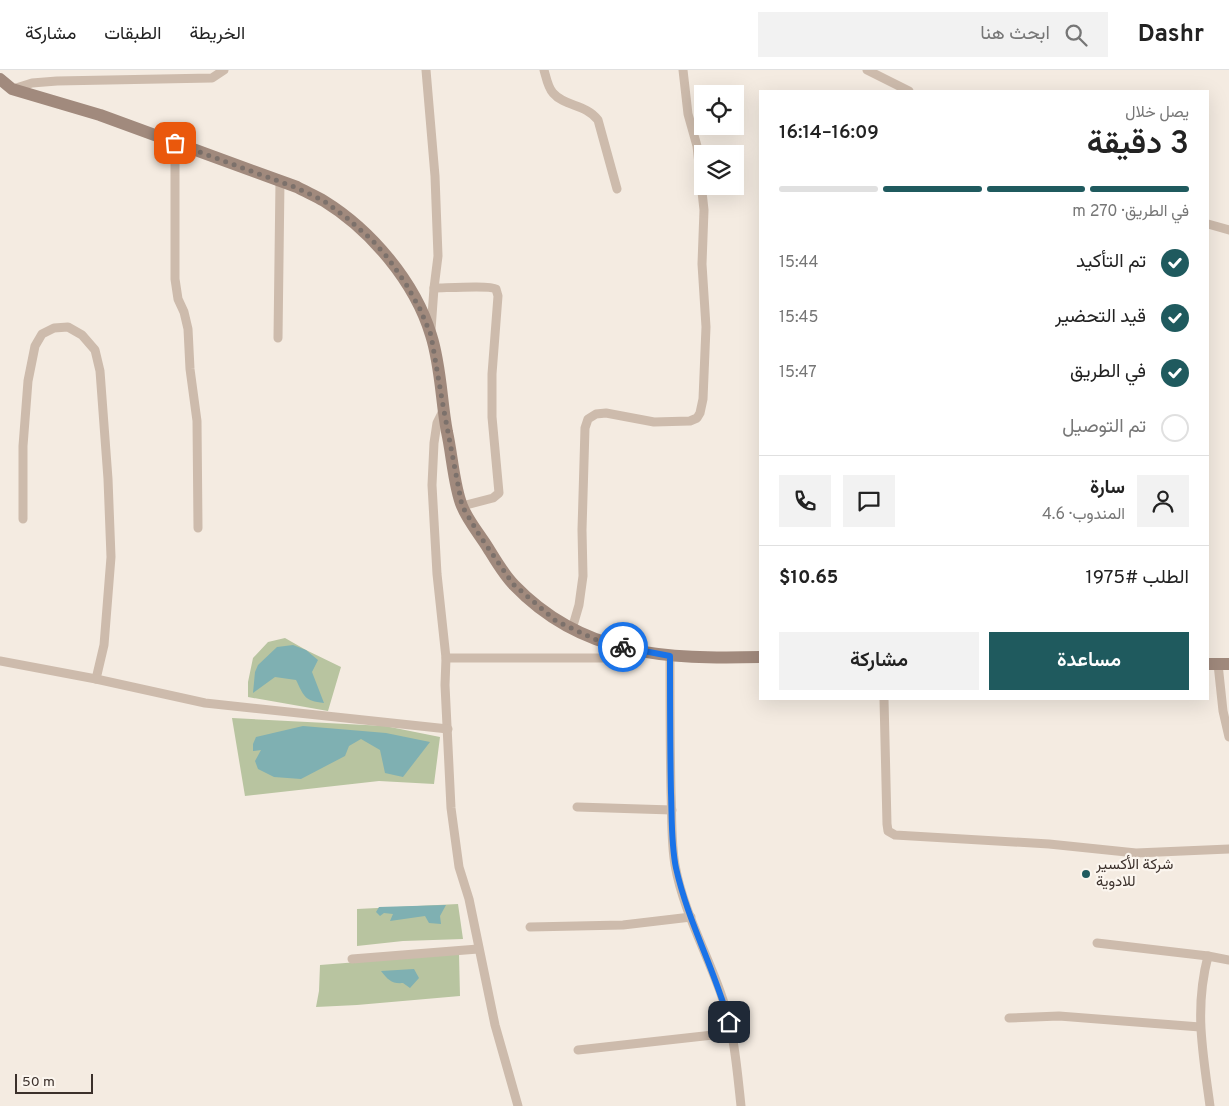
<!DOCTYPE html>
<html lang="ar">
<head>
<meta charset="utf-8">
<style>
	body { margin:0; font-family:Overpass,Vazirmatn,sans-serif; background:#f2f2f2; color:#222; direction:rtl; height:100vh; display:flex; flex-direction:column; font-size:19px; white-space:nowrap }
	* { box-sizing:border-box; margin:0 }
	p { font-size:16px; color:#767676 }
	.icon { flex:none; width:28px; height:28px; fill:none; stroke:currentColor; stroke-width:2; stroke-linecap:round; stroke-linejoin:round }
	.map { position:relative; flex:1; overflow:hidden; direction:ltr }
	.details { position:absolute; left:759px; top:20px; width:450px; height:610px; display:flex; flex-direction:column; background:#fff; border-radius:0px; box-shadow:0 5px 20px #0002; direction:rtl }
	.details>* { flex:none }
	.buttons { position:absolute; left:694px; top:15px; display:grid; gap:10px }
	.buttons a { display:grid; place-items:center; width:50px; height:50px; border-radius:0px; background:#fff; box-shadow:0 5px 20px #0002; font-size:25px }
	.scale { position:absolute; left:15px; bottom:12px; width:78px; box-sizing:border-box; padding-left:5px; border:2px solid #3b302b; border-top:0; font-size:14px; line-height:18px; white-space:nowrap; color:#3b302b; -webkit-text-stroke:4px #fbf5ee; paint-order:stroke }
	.pin { position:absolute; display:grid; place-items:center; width:42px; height:42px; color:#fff; margin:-21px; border-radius:10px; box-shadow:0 2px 8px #0006 }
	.courier { position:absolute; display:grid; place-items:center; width:50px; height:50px; margin:-25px; border:4px solid #1a73e8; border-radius:50%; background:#fff; color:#222; box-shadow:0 1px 6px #0007 }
	.headline em { font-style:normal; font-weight:600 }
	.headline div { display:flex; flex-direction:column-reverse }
	.headline { display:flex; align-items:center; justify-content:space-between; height:85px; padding:0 20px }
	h1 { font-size:32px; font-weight:600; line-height:38px }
	.bar { display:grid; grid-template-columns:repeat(4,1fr); gap:8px 5px; align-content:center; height:60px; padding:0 20px }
	.bar i { height:6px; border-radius:4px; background:#e0e0e0 }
	.bar .current { background:#1f5a5e }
	.bar p { grid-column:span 4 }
	.line { display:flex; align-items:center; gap:12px; padding:0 20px; border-top:1px solid #e0e0e0 }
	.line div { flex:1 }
	.round { display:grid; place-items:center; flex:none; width:52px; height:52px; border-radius:0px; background:#f2f2f2 }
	ol { padding:0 20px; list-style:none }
	li { display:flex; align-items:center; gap:15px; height:55px }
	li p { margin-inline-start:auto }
	li .icon { padding:5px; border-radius:50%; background:#1f5a5e; color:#fff; stroke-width:4 }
	li:last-child { color:#767676 }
	li i { width:28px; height:28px; border:2px solid #e0e0e0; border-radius:50% }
	.action { display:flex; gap:10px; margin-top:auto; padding:10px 20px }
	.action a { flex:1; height:58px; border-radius:0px; background:#1f5a5e; color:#fff; font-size:20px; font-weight:600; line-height:58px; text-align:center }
	.action a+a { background:#f2f2f2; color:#222 }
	header { display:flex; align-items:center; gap:30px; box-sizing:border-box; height:70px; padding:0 25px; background:#fff; border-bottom:1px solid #e0e0e0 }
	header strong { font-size:24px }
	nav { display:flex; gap:28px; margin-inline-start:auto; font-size:18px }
	.search { width:350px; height:45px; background:#f2f2f2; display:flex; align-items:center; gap:12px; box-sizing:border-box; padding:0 18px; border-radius:0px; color:#767676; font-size:19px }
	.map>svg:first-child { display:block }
	.green { fill:#b8c4a0 }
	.water { fill:#7fb0b2 }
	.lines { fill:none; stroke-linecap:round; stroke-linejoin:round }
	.minor { stroke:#cdbbac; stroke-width:9 }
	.secondary { stroke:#a18a7d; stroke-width:12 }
	.done { stroke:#7c716b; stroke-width:5; stroke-dasharray:0 9 }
	.route { stroke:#1a73e8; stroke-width:6 }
	.poi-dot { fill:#1f5a5e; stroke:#fbf5ee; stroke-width:2 }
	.labels { text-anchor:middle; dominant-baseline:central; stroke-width:4.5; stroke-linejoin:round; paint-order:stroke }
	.poi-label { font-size:15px; fill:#3b302b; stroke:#fbf5ee; text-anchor:start }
</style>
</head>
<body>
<header>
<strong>Dashr</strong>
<div class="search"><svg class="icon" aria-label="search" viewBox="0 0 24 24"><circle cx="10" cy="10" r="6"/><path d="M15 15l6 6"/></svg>ابحث هنا</div>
<nav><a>الخريطة</a><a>الطبقات</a><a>مشاركة</a></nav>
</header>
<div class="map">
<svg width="1229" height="1036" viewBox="0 0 1229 1036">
	<rect width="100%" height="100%" fill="#f4ebe1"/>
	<g class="green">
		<path d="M285,568L306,580L341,597L328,641L248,627V612L253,588L268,572Z"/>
		<path d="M232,648L385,656L440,667L434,714L379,711L245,726Z"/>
		<path d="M458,834L463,869L403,871L357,876V839Z"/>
		<path d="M459,884L460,926L357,935L316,937L319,921L320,895Z"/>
	</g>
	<g class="water">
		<path d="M293,575L306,580L318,590L312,602L324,633C304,631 304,626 296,610L275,607L253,623L255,602L258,595L277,577Z"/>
		<path d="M303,656L386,663L430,672L403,707L385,703L380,680L361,669L349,676L345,686L301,709L274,707L258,699L255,691L261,680L253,681V674L256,667Z"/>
		<path d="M446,835L440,846L441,854L429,853L425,846L390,851L393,844L384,843L380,846L376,842L379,837Z"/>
		<path d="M414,899L419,908L410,918L403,913C392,914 388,910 381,901Z"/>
	</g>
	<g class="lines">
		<g class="minor">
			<path d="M426,0L435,106L438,186L434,218L431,260"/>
			<path d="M544,0C546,7 548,18 553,23C565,37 586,34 598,50L617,119"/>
			<path d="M867,0L909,21"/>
			<path d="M13,19L32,13L57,11L212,8L224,0"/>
			<path d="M175,73V209L178,229L184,242L188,259L190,299L197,351L198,458"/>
			<path d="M1208,154L1229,160"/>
			<path d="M434,218C445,218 490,215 496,219L498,226L492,304V347L499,423L493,428L462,436"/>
			<path d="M278,268L280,111"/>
			<path d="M443,341L437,353L434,373L432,415L437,504L446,588L445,615L451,738L459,797L469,829L495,955L518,1036"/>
			<path d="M23,449V376L28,311L35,276L42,264L54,258L68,257L82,265L95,280L100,301L108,409L111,487L104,575L96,609"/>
			<path d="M572,559L579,535L583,506L582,460L585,358L588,349L596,344L606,343L654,352L690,351L697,348L700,343L703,329L706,257L702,194L704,140L697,76L688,44L683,0"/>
			<path d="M670,586C670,632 670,677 671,723C672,747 671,772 675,795C683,840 706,881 721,924C734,959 737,999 741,1036"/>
			<path d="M446,588H607L624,585L636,580"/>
			<path d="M0,591L96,609L205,633L448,659"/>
			<path d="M1218,594L1223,641L1229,667"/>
			<path d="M884,629L887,754L888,761L895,765L1049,774L1136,783L1229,779"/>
			<path d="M577,737L672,740"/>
			<path d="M530,857L623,855L691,847"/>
			<path d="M1097,873L1208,886"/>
			<path d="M352,889L478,879"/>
			<path d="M1009,948L1059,946L1200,957"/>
			<path d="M578,980L731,963"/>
			<path d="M1210,1036C1203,983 1194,940 1208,886L1229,890"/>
		</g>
		<g class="secondary">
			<path d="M0,9L12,19L100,45L297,117C306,122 316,126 324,131C371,160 415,212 431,265C441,296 441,330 447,362C452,384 454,417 462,436C468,451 480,465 488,478C496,491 504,505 514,515C583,587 667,589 760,587"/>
			<path d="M1208,594H1229"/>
		</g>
	</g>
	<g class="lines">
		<path class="done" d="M175,73L297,118L324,131L347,148L372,170L388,188L406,214L420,239L431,265L444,341L462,436L480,466L513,514L556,551L601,572L623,577"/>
		<path class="route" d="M623,577L670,586C670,632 670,677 671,723C672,748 671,774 676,798C688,852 715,900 729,952"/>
	</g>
	<circle class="poi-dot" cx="1086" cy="804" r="5"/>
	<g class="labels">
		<g class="poi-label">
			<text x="1096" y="795">شركة الأكسير<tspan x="1096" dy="17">للادوية</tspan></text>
		</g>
	</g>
</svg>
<div class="buttons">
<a><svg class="icon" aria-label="locate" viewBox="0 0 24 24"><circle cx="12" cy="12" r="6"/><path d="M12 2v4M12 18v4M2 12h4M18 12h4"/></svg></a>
<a><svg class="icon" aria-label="layers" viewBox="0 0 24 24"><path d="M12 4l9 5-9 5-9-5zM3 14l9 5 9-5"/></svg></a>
</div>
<div class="scale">50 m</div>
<div class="pin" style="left:175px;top:73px;background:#ea580c"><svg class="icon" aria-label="bag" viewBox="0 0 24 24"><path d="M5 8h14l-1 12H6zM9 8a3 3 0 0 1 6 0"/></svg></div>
<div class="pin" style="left:729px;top:952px;background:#1f2937"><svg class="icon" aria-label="home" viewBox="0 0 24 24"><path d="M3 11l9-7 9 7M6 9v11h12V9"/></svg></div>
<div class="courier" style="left:623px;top:577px"><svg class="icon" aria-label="bike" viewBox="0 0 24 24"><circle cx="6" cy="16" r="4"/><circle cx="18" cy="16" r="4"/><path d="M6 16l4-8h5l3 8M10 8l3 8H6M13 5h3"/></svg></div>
<section class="details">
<div class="headline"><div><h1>3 دقيقة</h1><p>يصل خلال</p></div><em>16:09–16:14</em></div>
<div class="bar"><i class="current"></i><i class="current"></i><i class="current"></i><i></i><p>في الطريق · 270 m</p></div>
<ol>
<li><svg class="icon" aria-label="check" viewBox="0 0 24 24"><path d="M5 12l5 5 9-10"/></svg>تم التأكيد<p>15:44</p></li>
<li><svg class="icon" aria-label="check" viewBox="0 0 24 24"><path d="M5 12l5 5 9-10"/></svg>قيد التحضير<p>15:45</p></li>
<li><svg class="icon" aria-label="check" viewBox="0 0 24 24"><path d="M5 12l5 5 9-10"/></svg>في الطريق<p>15:47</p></li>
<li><i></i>تم التوصيل</li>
</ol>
<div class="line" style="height:90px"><a class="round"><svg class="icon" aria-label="person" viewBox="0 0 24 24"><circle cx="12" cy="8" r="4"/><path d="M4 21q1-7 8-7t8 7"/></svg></a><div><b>سارة</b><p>المندوب · 4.6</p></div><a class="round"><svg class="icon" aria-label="chat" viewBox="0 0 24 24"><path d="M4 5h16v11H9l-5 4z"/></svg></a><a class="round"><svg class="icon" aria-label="phone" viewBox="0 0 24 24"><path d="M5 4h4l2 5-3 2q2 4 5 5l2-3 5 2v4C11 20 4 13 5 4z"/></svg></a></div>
<div class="line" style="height:65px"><div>الطلب #1975</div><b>$10.65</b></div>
<div class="action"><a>مساعدة</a><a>مشاركة</a></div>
</section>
</div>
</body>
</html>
